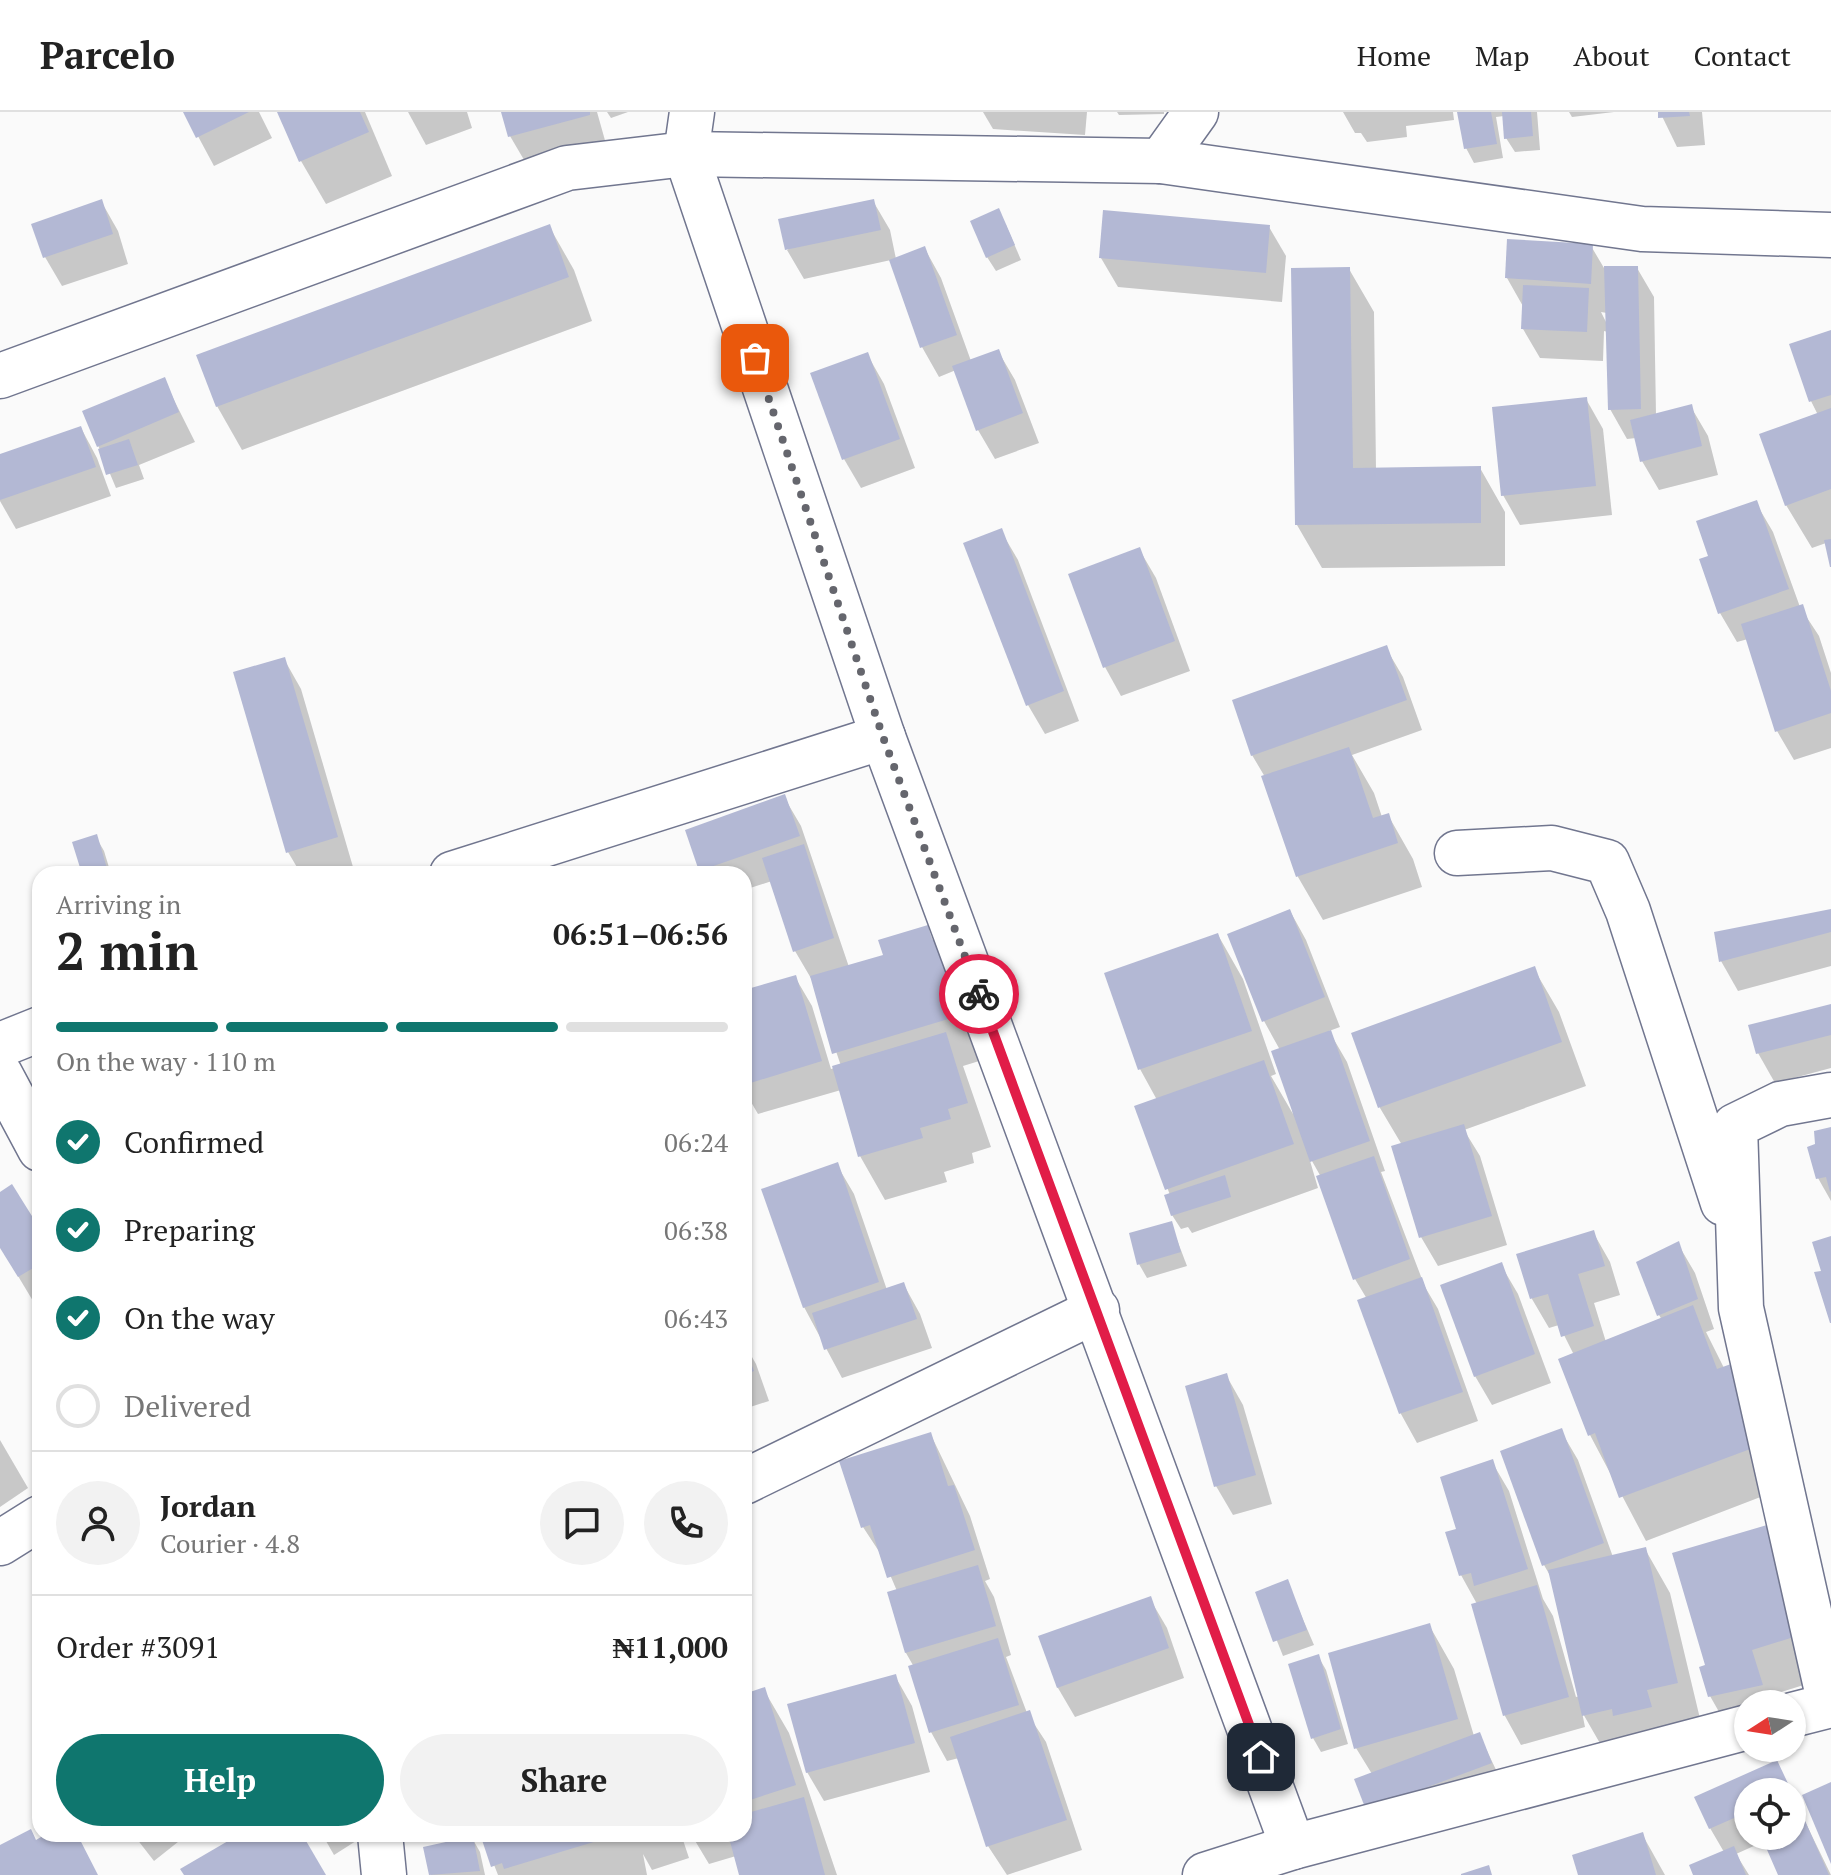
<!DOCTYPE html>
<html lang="en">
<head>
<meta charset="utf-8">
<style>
	body { margin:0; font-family:"PT Serif",serif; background:#f2f2f2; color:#222; height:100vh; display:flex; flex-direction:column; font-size:30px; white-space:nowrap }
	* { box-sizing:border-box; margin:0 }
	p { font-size:26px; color:#767676 }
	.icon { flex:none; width:44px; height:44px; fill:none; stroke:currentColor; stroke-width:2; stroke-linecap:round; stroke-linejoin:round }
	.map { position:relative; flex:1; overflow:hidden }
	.details { position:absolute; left:32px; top:754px; width:720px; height:976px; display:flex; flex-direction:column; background:#fff; border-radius:24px; box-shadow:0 2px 6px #0004 }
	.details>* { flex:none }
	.needle { width:52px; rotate:258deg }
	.tools { position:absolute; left:1734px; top:1578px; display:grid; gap:16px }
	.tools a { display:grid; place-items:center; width:72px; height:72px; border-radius:50%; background:#fff; box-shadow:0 2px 6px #0004; font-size:40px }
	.pin { position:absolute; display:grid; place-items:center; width:68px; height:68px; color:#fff; margin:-34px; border-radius:16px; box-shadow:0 4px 12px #0006 }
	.courier { position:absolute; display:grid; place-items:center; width:80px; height:80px; margin:-40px; border:6px solid #e11d48; border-radius:50%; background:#fff; color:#222; box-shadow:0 2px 10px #0007 }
	.summary em { font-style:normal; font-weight:800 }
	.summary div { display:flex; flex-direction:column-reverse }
	.summary { display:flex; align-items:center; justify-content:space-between; height:136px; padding:0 24px }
	h1 { font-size:52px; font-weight:800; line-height:60px }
	.bar { display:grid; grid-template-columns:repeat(4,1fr); gap:12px 8px; align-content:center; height:96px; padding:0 24px }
	.bar i { height:10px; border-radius:6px; background:#e0e0e0 }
	.bar .on { background:#0f766e }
	.bar p { grid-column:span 4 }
	.line { display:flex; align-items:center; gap:20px; padding:0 24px; border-top:2px solid #e0e0e0 }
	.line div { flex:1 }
	.round { display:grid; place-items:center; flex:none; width:84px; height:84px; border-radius:42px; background:#f2f2f2 }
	ol { padding:0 24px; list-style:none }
	li { display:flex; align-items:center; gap:24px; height:88px }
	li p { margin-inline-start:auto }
	li .icon { padding:8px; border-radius:50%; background:#0f766e; color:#fff; stroke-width:4 }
	li:last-child { color:#767676 }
	li i { width:44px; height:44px; border:4px solid #e0e0e0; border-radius:50% }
	.button { display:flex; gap:16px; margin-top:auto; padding:16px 24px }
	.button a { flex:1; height:92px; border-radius:48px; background:#0f766e; color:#fff; font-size:32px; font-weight:800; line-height:92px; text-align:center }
	.button a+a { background:#f2f2f2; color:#222 }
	header { display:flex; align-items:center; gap:48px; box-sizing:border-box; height:112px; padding:0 40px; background:#fff; border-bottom:2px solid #e0e0e0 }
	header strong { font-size:38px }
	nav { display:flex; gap:44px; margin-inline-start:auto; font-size:28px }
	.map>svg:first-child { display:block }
	.shadow { fill:#0003; fill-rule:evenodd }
	.building { fill:#b3b8d4 }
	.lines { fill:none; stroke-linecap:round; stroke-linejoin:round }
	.street-casing { stroke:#71768f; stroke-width:47 }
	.street { stroke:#fff; stroke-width:44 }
	.done { stroke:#65666d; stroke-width:8; stroke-dasharray:0 14.4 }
	.route { stroke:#e11d48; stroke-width:10 }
</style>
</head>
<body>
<header>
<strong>Parcelo</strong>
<nav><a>Home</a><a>Map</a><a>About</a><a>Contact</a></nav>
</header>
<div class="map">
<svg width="1831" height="1763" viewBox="0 0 1831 1763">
	<rect width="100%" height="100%" fill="#fafafa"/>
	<g class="shadow">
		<path d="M185,0H259L272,26L214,54Z"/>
		<path d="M279,0H365L392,64L326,92L301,49Z"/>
		<path d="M408,0H467L472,16L426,33Z"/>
		<path d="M504,0H597L606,32L527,53L510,24Z"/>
		<path d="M607,0H628L611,6Z"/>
		<path d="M983,0H1087L1085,23L993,17Z"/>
		<path d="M1117,0H1164V2L1119,3Z"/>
		<path d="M1343,0H1453L1454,8L1406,14L1407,25L1367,30L1361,21H1355Z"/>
		<path d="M1459,0H1537L1540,38L1515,40L1506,26L1504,4L1496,5L1503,46L1474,51L1466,36Z"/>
		<path d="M1569,0H1614L1572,5Z"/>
		<path d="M1660,0H1702L1705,33L1677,35Z"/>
		<path d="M101,89L118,119L128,152L62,174L45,145Z"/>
		<path d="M873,89L890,118L896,147L925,137L941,166L971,249L998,239L1015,268L1039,331L995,347L978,318L956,258L939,265L922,235L891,148L804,167L787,138Z"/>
		<path d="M1006,113L1021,148L996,159L987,145Z"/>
		<path d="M549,114L574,158L592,209L242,338L217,294Z"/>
		<path d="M1269,115L1286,144L1282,190L1118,175L1101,146Z"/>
		<path d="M1591,134L1604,156H1637L1654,185L1656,303L1691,295L1708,324L1718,363L1659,378L1642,349L1636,326L1627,327L1610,297L1608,220L1604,219L1603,249L1540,246L1523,217L1524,196L1507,166ZM1601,200L1607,201V212Z"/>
		<path d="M1349,157L1374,200L1376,358L1480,356L1505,400V454L1322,456L1297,413Z"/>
		<path d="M1831,220V451L1826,431L1812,436L1786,393L1818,303L1811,289Z"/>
		<path d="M867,242L884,272L915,356L861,376L844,347Z"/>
		<path d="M164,268L195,330L139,353L144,367L116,376L84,300Z"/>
		<path d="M1586,287L1603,317L1612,403L1520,413L1503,383Z"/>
		<path d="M81,316L97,346L111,384L16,417L0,389V344Z"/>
		<path d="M1756,391L1773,420L1800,495L1819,524L1831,561V636L1794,648L1777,619L1748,527L1737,530L1720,501L1711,445Z"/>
		<path d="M1001,419L1018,448L1079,609L1045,622L1028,593Z"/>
		<path d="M1139,437L1156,466L1190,559L1121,584L1105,555Z"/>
		<path d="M1386,536L1403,565L1422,618L1352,643L1374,681L1382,705L1388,703L1413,747L1422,775L1323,808L1298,765L1265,665L1252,643Z"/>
		<path d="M284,547L301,577L353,755L329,762H301L288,740Z"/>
		<path d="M784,685L801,714L849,855L885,844L927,815L989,946L963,954L991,1035L972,1041L974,1051L944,1060L947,1070L885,1088L860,1044L841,978L758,1002L744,978V881L795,865L812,894L831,957L841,954L812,868L795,839L772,769L744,778V762H703L701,758Z"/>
		<path d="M96,725L104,739L111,762H84L75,731Z"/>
		<path d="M1290,799L1306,828L1340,915L1329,919L1347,950L1385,1059L1381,1060L1425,1175L1438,1197L1478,1309L1417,1331L1401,1302L1360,1190L1367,1187L1355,1167L1321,1065L1308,1042L1318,1076L1192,1121L1188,1115L1181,1117L1172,1103L1170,1083L1137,995L1157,988L1140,957L1218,823L1243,867L1276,962L1271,964L1293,1002L1280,938L1264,909Z"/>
		<path d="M1831,799V854L1738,879L1721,849Z"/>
		<path d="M1534,857L1559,900L1586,974L1464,1018L1480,1044L1507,1133L1438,1154L1421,1125L1402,1033L1380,996L1354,922Z"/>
		<path d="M1831,894V956L1775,971L1758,941Z"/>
		<path d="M1831,1017V1089L1818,1066L1817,1033Z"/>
		<path d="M837,1053L854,1082L887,1178L904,1173L920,1202L932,1236L842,1266L804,1195Z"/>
		<path d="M0,1082L40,1121V1191L36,1194L0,1134Z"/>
		<path d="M1171,1112L1187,1154L1147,1166L1139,1152Z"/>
		<path d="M1593,1120L1610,1150L1620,1183L1594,1191L1606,1230L1662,1208L1659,1203L1678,1132L1695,1161L1714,1217L1706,1220L1784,1376L1646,1429L1590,1323L1574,1243L1559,1213L1549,1216L1532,1187L1519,1143Z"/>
		<path d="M1501,1153L1518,1182L1551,1271L1492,1293L1475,1264Z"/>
		<path d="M744,1231L756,1252L769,1289L744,1297Z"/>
		<path d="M1226,1263L1243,1293L1272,1392L1233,1403L1216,1374Z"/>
		<path d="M1561,1319L1578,1348L1613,1445L1645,1437L1670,1481L1702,1615L1609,1647L1582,1600L1585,1615L1521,1633L1505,1604L1477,1492L1461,1463L1492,1350L1509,1379L1543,1487L1553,1504L1576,1585L1580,1584L1552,1467L1544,1453Z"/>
		<path d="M931,1323L970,1404L990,1467L985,1469L994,1485L1011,1543L1006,1545L1027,1601L1046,1630L1082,1738L1007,1763L988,1734L959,1646L947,1649L931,1620L914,1555L906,1541L889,1482L897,1479L882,1444L863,1415Z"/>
		<path d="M0,1328L28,1376L0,1395Z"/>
		<path d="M1766,1415L1823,1567L1775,1582L1778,1592H1748V1625L1735,1628L1710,1584L1708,1554Z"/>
		<path d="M1287,1470L1314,1533L1283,1544L1258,1481Z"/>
		<path d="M1150,1487L1167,1516L1184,1566L1075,1605L1058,1576L1041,1526Z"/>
		<path d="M1429,1513L1454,1557L1474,1624L1479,1622L1507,1681L1384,1726L1372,1662L1356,1636Z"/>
		<path d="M1318,1544L1326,1558L1348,1632L1321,1640L1313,1626Z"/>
		<path d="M895,1564L912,1594L930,1660L824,1689L807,1660Z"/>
		<path d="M764,1578L789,1621L837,1763H742L736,1744L709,1752L691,1722H744V1584Z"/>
		<path d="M1776,1650L1831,1763H1780L1765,1729L1736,1742L1749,1763H1695L1724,1740L1710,1716ZM1748,1680H1792V1724H1748Z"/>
		<path d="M133,1722H188L154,1749Z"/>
		<path d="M322,1722H367L334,1743Z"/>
		<path d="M482,1722H681L689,1746L652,1758L643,1742L647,1763H498Z"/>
		<path d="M1642,1722L1665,1763H1581Z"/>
		<path d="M472,1726L480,1740L485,1763H431L426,1737Z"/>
	</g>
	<g class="building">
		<path d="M183,0H249L196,26Z"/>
		<path d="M277,0H360L369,20L299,50Z"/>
		<path d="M501,0H590V3L508,25Z"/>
		<path d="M1457,0H1491L1497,32L1464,37Z"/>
		<path d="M1502,0H1531L1533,24L1504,27Z"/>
		<path d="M1658,0H1689L1690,4L1658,6Z"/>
		<path d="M102,87L113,122L43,146L31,112Z"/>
		<path d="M874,87L881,118L785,138L778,107Z"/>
		<path d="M999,96L1015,133L986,146L970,109Z"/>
		<path d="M1103,98L1270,113L1266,161L1099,146Z"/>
		<path d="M550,112L569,165L216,295L196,243Z"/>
		<path d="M1507,127L1593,132L1591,172L1505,166Z"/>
		<path d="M925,134L957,223L920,236L889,148Z"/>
		<path d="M1604,154H1638L1641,297L1608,298Z"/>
		<path d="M1350,155L1353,356L1481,354V411L1295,413L1291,156Z"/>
		<path d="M1523,173L1589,176L1587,220L1521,217Z"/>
		<path d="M1831,218V283L1809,290L1789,232Z"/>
		<path d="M999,237L1023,301L976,319L952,254Z"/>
		<path d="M868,240L900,327L842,348L810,261Z"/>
		<path d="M165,265L179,300L97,335L82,299Z"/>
		<path d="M1587,285L1596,374L1501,384L1492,295Z"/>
		<path d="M1692,292L1702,334L1640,350L1630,308Z"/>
		<path d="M1831,296V377L1785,394L1759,322Z"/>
		<path d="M81,314L96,355L0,388V342Z"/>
		<path d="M129,327L138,353L106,363L98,337Z"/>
		<path d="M1757,388L1789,477L1718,502L1699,447L1708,444L1696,409Z"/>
		<path d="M1002,416L1064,579L1026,594L963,431Z"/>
		<path d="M1831,427V455H1830L1824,428Z"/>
		<path d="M1140,435L1175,529L1103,556L1068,462Z"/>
		<path d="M1803,492L1831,579V601L1775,620L1741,512Z"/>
		<path d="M1387,533L1407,588L1251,644L1232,588Z"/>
		<path d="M285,545L338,725L286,741L233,560Z"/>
		<path d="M1349,635L1373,706L1389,701L1398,731L1296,765L1261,664Z"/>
		<path d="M785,682L800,724L699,759L685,718Z"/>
		<path d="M97,722L108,760L82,762L72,730Z"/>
		<path d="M804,732L834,826L793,840L762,746Z"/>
		<path d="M1290,797L1325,885L1262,910L1227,822Z"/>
		<path d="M1831,797V820L1719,850L1714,820Z"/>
		<path d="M928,813L932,828L943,825L965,902L832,942L810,864L883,843L878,828Z"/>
		<path d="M1218,821L1252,919L1138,958L1104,861Z"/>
		<path d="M1535,854L1562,930L1378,996L1351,921Z"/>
		<path d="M796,863L822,949L744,973V878Z"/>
		<path d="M1831,892V923L1756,942L1748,913Z"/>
		<path d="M1331,918L1370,1029L1310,1050L1271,939Z"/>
		<path d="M946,920L968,991L948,997L951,1007L920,1016L923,1026L858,1045L832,954Z"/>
		<path d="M1264,948L1294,1032L1165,1078L1134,994Z"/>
		<path d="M1464,1012L1492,1104L1419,1126L1391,1034Z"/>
		<path d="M1831,1015V1079L1830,1080L1826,1065L1816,1067L1807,1035L1815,1032L1814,1019Z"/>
		<path d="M1374,1044L1410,1147L1353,1168L1316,1064Z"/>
		<path d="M838,1050L879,1170L803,1196L761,1077Z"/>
		<path d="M1225,1063L1231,1085L1171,1104L1164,1083Z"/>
		<path d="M12,1072L40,1117V1152L18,1165L0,1136V1080Z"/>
		<path d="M1172,1109L1181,1140L1137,1153L1129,1121Z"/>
		<path d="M1594,1118L1605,1154L1578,1162L1594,1214L1561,1225L1548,1182L1530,1187L1516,1142Z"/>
		<path d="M1831,1124V1211H1830L1814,1160L1821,1159L1812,1130Z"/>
		<path d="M1679,1129L1698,1187L1657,1204L1636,1150Z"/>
		<path d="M1502,1150L1535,1242L1474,1265L1440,1173Z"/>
		<path d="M1422,1165L1463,1280L1399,1302L1357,1188Z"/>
		<path d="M904,1170L917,1207L824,1238L812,1201Z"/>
		<path d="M1693,1193L1717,1257L1731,1252L1761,1333L1619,1386L1595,1321L1588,1324L1558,1247Z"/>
		<path d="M744,1233L754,1259L744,1263Z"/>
		<path d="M1227,1261L1256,1363L1214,1375L1185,1274Z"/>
		<path d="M1562,1316L1604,1431L1542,1454L1500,1339Z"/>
		<path d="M931,1320L948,1374L954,1373L975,1438L887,1466L870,1413L861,1416L839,1349Z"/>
		<path d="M1493,1347L1528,1457L1474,1474L1471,1461L1459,1464L1445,1420L1456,1417L1440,1365Z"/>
		<path d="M1767,1413L1800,1523L1752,1538L1763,1573L1708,1585L1699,1555L1705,1553L1672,1441Z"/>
		<path d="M1646,1435L1678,1571L1647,1578L1652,1595L1613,1604L1612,1597L1582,1604L1548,1458Z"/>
		<path d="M978,1453L996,1514L905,1541L887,1480Z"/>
		<path d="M1288,1467L1307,1518L1273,1530L1255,1480Z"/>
		<path d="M1537,1473L1569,1585L1503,1604L1471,1492Z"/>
		<path d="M1151,1484L1169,1536L1057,1576L1038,1524Z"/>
		<path d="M1430,1511L1458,1607L1354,1637L1328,1541Z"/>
		<path d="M998,1526L1019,1593L929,1621L908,1554Z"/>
		<path d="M1319,1542L1341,1617L1311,1627L1288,1552Z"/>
		<path d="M896,1562L915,1631L806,1661L787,1592Z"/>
		<path d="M765,1575L796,1673L744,1690V1582Z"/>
		<path d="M1030,1598L1067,1708L986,1735L950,1625Z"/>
		<path d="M1480,1620L1492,1651L1366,1698L1354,1667Z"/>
		<path d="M1777,1648L1792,1680H1748V1700L1709,1717L1694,1685Z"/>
		<path d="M1831,1670V1752L1802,1683Z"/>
		<path d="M804,1685L825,1763H739L728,1722H744V1702Z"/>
		<path d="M1803,1704L1829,1763H1778L1761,1724H1792V1709Z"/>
		<path d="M31,1717L36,1728L46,1722H77L98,1763H0V1733Z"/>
		<path d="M1643,1720L1656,1763H1578L1572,1743Z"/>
		<path d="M240,1722H302L326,1763H184L180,1757Z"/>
		<path d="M480,1722H616L617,1723L504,1757L502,1751L491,1755Z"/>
		<path d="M473,1724L480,1759L429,1763L423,1735Z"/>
		<path d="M1734,1734L1746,1763H1693L1689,1753Z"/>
		<path d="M1489,1753L1492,1763H1461V1762Z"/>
	</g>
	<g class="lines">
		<defs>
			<g id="street">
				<path d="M692,0L686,42L883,625L1293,1735"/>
				<path d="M1161,49L1196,0"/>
				<path d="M0,264L567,56L686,42L1161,49L1642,117L1831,123"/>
				<path d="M1457,741L1552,736L1607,750L1628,799L1723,1091"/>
				<path d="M452,762L883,625"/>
				<path d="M0,933L40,917"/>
				<path d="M0,962L40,1037"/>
				<path d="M744,1370L1097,1198"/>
				<path d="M0,1431L40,1406"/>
				<path d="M1830,1593L1741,1196L1735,1014L1780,992L1831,983"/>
				<path d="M1792,1603L1831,1593"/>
				<path d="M380,1722L384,1763"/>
				<path d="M1205,1763L1293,1735L1748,1615"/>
			</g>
		</defs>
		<use href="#street" class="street-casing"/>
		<use href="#street" class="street"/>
	</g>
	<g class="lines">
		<path class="done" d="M755,246L883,625L979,882"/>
		<path class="route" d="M979,882L1261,1645"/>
	</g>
</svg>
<div class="tools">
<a><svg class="needle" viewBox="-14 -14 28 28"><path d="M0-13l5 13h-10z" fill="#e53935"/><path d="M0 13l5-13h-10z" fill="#767676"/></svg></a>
<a><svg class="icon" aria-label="locate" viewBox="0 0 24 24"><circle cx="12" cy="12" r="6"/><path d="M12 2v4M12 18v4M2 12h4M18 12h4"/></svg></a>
</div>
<div class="pin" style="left:755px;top:246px;background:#ea580c"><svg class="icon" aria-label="bag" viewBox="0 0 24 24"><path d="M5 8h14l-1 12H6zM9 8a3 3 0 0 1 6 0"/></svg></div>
<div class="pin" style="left:1261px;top:1645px;background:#1f2937"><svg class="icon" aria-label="home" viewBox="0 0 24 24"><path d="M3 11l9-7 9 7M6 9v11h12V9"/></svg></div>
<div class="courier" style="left:979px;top:882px"><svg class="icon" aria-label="bike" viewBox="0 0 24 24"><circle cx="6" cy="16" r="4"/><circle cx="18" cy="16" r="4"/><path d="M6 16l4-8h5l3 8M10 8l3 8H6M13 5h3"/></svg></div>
<section class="details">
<div class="summary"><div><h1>2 min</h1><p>Arriving in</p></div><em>06:51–06:56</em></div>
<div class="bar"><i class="on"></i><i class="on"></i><i class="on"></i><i></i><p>On the way · 110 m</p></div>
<ol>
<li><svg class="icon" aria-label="check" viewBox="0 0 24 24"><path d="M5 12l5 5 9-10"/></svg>Confirmed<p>06:24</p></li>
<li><svg class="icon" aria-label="check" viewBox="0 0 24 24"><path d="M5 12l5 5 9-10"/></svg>Preparing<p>06:38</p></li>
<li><svg class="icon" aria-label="check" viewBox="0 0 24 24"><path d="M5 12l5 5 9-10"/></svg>On the way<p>06:43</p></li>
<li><i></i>Delivered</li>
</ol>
<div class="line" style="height:144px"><a class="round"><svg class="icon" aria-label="person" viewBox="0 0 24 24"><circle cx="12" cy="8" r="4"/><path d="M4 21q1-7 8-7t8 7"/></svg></a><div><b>Jordan</b><p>Courier · 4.8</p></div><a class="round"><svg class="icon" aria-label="chat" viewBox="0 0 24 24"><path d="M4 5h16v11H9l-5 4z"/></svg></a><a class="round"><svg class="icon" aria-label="phone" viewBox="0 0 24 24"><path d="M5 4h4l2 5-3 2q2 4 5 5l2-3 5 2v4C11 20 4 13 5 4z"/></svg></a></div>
<div class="line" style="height:104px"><div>Order #3091</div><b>₦11,000</b></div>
<div class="button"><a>Help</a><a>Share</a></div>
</section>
</div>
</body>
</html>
